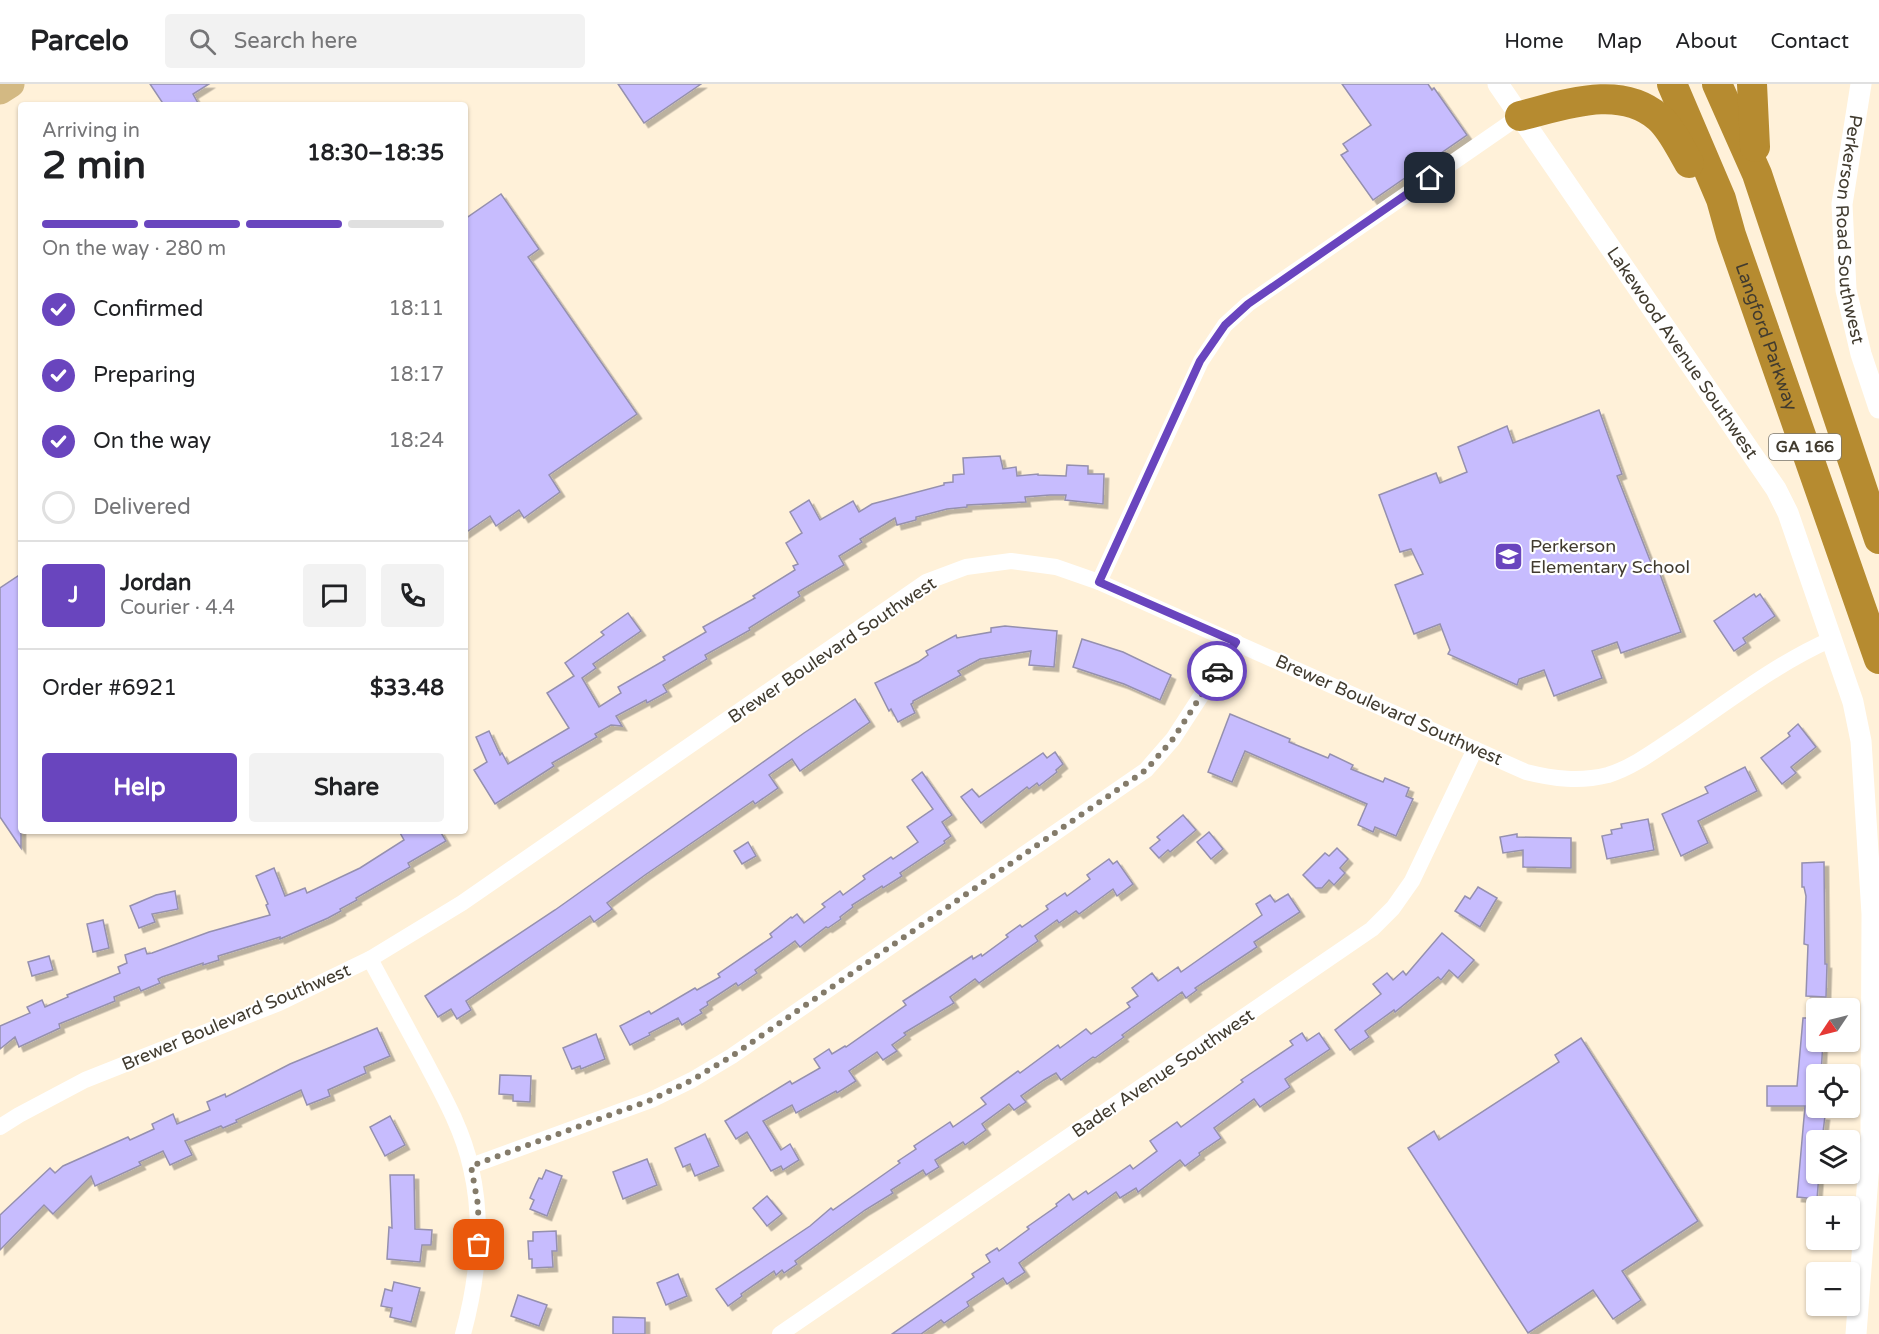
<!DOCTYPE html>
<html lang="en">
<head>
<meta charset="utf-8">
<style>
	body { margin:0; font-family:"Varela Round",sans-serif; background:#f2f2f2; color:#202124; height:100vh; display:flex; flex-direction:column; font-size:22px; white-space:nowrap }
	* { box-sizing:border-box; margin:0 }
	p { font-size:20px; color:#757577 }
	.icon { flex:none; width:33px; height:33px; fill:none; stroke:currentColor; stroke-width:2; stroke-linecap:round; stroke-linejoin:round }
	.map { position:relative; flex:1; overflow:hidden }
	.drawer { position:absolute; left:18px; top:18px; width:450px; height:732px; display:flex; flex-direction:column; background:#fff; border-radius:6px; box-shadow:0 2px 4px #0004 }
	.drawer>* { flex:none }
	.needle { width:39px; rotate:235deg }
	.tools { position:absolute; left:1806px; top:914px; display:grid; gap:12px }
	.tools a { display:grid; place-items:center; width:54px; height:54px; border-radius:6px; background:#fff; box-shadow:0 2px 4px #0004; font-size:30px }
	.pin { position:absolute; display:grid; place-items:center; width:51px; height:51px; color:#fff; margin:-26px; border-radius:12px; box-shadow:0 3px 9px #0006 }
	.courier { position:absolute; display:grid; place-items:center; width:60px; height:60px; margin:-30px; border:4px solid #6945be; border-radius:50%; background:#fff; color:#222; box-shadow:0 2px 8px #0007 }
	.headline em { font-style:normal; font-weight:700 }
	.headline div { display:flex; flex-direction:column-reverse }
	.headline { display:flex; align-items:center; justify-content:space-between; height:102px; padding:0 24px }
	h1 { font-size:39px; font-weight:700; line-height:45px }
	.bar { display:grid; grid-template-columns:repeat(4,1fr); gap:9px 6px; align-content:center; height:72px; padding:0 24px }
	.bar i { height:8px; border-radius:4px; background:#e0e0e0 }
	.bar .active { background:#6945be }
	.bar p { grid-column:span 4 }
	.line { display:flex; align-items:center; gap:15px; padding:0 24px; border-top:2px solid #e0e0e0 }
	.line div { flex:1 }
	.round { display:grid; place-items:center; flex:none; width:63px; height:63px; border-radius:6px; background:#f2f2f2 }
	ol { padding:0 24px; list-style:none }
	li { display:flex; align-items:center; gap:18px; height:66px }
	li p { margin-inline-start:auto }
	li .icon { padding:6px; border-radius:50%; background:#6945be; color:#fff; stroke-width:4 }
	li:last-child { color:#757577 }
	li i { width:33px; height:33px; border:3px solid #e0e0e0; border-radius:50% }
	.button { display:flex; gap:12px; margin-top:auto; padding:12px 24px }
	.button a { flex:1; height:69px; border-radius:6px; background:#6945be; color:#fff; font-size:24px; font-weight:700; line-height:69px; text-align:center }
	.button a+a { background:#f2f2f2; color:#202124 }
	header { display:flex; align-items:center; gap:36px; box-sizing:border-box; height:84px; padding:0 30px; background:#fff; border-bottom:2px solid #e0e0e0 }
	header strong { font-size:28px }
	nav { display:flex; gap:33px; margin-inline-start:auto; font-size:21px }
	.search { width:420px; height:54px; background:#f2f2f2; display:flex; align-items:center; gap:15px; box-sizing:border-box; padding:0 21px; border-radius:6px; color:#757577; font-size:22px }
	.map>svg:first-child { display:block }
	.building { fill:#c7bcfe; stroke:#9590ae; stroke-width:1.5; filter:url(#shadow) }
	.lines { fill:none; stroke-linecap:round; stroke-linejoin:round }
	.minor { stroke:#fff; stroke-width:16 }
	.tertiary { stroke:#fff; stroke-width:21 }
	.primary { stroke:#d3b983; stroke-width:27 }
	.motorway { stroke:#b68b30; stroke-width:30 }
	.done { stroke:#847b6a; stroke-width:6; stroke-dasharray:0 10.8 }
	.route { stroke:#6945be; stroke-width:8 }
	.labels { text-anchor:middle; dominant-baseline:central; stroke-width:4.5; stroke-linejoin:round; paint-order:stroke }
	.shield { fill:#fff; stroke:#7a766d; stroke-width:1.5 }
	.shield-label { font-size:16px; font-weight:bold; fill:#413b2f }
	.street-label { font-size:18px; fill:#413b2f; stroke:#fff }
	.poi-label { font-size:18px; fill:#413b2f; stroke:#fff; text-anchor:start }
</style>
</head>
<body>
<header>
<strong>Parcelo</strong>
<div class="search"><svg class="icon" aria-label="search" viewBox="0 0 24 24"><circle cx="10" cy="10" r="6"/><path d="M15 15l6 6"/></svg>Search here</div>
<nav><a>Home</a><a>Map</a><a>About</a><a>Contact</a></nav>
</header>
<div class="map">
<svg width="1879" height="1250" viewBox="0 0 1879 1250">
	<defs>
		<filter id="shadow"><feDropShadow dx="4.5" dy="4.5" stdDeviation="0" flood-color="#0004"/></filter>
	</defs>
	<rect width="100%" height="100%" fill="#fff1d9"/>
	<g class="building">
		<path d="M150,0H209L193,10L199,21H164Z"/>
		<path d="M618,0H701L644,39Z"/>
		<path d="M1342,0H1428L1432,6L1434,4L1467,51L1373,116L1341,71L1348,67L1343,60L1371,41Z"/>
		<path d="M501,110L539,165L528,173L637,330L549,391L560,408L524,434L519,426L496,442L490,432L465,449V135Z"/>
		<path d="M1599,326L1622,390L1617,392L1653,484L1657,482L1681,548L1621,569L1617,558L1592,567L1602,594L1554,612L1544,586L1519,595L1517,601L1448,570L1450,566L1440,540L1414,550L1395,501L1423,490L1411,465L1400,468L1379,411L1436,389L1440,399L1467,388L1458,363L1507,342L1513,359Z"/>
		<path d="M1000,372L1003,385L1016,383L1017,392L1038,390V391L1066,392L1067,381L1088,382V390H1104L1103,420L1065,416L1066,411H1050L1025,413L1026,418L967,421V423L947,425L916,433V436L897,441L895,434L860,455L862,458L839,472L844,481L798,508L800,512L749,544L750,546L705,571L707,575L663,601L667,608L647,619L646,616L616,632L622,642L611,641L595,650L597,653L552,679L554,682L495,720L474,686L487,678L476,653L489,647L500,671L502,669L508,680L569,644L547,609L574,592L565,579L604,551L601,548L628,529L641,547L593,580L596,584L582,594L599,623L621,609L618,603L665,576L663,573L706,548L703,543L755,514L753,512L795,486L793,482L798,480L786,459L802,449L790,428L809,416L820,436L853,417L859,428L872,420L944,401V399L953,398V391L964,390L963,374Z"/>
		<path d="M21,490V764L0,733V504Z"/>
		<path d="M1754,510L1756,513L1760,510L1775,532L1743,554L1746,559L1734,567L1714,537Z"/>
		<path d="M1005,542L1057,547L1054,583L1029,581L1031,567L980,575L958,587L961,591L913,617V619L911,620L915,629L898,638L891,625L889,627L875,599L918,578L928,571L926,567L956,551L957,554L991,548V544Z"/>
		<path d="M1082,555L1123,568L1171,591L1160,616L1124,600L1073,583Z"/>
		<path d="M855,615L870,638L800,687L792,675L769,691L778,704L755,720L753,717L645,791L607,819L612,825L594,838L590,832L466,917L471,926L457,935L451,925L438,933L425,912L555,826L804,649Z"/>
		<path d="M1230,630L1290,655L1289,658L1328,674L1330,670L1353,681L1351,685L1383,698L1385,694L1409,704L1406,712L1413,715L1396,752L1375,743L1373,748L1358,741L1367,720L1245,667L1232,698L1208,688Z"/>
		<path d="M1798,640L1816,663L1791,683L1796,689L1782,700L1761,674L1790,652L1788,649Z"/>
		<path d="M1055,668L1063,680L1056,686L1057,688L1039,702L1037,699L1029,705L1027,703L981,739L961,713L972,705L979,713L1043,669L1047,674Z"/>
		<path d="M1745,683L1757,707L1698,737L1708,759L1681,772L1662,730L1708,709L1705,703Z"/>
		<path d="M922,688L952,731L942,738L951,752L944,757L945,759L900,789L902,792L883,804L882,802L852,821L853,823L840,833L841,835L828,844L826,843L800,863L795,857L755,886L757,889L738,902L736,899L707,918L708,921L700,926L702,929L682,941L678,934L649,949L650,951L630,961L620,942L649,927L651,930L695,904L697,906L720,893L718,890L772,853L770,850L791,833L792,834L797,830L804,839L825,823L822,820L840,807L843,811L865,795L863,792L891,773L893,775L918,758L907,743L933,725L912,696Z"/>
		<path d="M1183,731L1196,746L1170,768L1168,766L1159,774L1150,764L1160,756L1157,753Z"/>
		<path d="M1648,735L1654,766L1607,775L1602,752L1612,750L1611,746L1622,744L1621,740Z"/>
		<path d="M399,747H440L446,757L408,779L410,783L356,814L357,816L340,825L341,827L328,834L280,855V853L218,872L219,876L203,881V879L162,893L158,895L160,899L141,907L139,903L114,913L115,917L59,940L60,944L19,963L15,953L0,965V942L30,929L27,923L42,916L45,923L68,913L67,911L120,889L118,883L127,879L125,871L145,864L147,870L152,869L209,848L270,831L266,821L268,820L256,792L274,784L285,812L305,804L307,809L360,784L404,756Z"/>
		<path d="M1209,748L1223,765L1211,775L1197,758Z"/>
		<path d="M1517,750V753L1571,754V784L1523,783V766L1503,769L1500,753Z"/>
		<path d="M748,758L756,772L742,780L734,767Z"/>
		<path d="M1337,764L1348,775L1340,784L1345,789L1334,801L1329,796L1322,804H1316L1303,791L1325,769L1329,772Z"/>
		<path d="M1109,775L1113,780L1117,777L1133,800L1117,812L1113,805L1079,830L1076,827L1059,839L1057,836L1035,852L1038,857L979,899L975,895L950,913L954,919L904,949L906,951L892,961L897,967L883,976L877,968L849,987L856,997L837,1009L836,1007L796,1029L792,1021L763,1037L781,1066L790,1060L799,1076L783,1086L781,1082L771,1087L747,1048L736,1055L725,1037L790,997L792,1000L820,984L814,975L829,965L832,970L845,962L846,963L906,921L903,917L972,872L973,875L981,870L982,872L1008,853L1006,851L1020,841L1022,843L1048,825L1046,822L1059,813L1065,809L1067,812L1090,795L1087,791Z"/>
		<path d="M1824,778L1825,880H1827L1826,913L1806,912L1808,861L1804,860L1806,812L1804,803H1802V779Z"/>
		<path d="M1478,803L1497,814L1480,843L1455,827L1465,812L1470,815Z"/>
		<path d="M175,807L178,825L152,830L155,838L139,844L130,822L156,811Z"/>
		<path d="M1288,810L1300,828L1254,858L1257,863L1195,904L1197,906L1186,914L1182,908L1122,951L1124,953L1095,974L1093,973L1061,996L1056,989L1044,996L1021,1012L1026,1018L1014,1026L1009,1020L982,1040L986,1046L965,1061L963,1058L935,1076L939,1083L926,1091L923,1086L891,1106L893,1109L865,1126L795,1177L797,1180L784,1189L782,1186L776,1191L774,1187L741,1210L742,1212L728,1222L716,1205L810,1142L831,1124L833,1126L900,1079L898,1077L916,1065L914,1062L950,1038L953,1043L986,1020L981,1014L1018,987L1020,989L1058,961L1060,964L1086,945L1091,950L1130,923L1127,919L1138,912L1132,904L1152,889L1158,897L1178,883L1181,888L1262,831L1256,820L1270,811L1275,818Z"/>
		<path d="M103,836L109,864L93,868L87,840Z"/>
		<path d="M1442,849L1474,876L1458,894L1449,886L1441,896L1438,893L1395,928L1394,926L1365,947L1369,953L1350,966L1335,946L1381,910L1373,900L1387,889L1393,896L1403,887L1406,891Z"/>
		<path d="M49,872L53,886L32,892L28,878Z"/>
		<path d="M1803,934H1816V957H1823L1821,990H1816V1031L1825,1032L1822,1056H1816V1090H1819L1817,1115L1797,1113L1805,1022H1767V1002H1797Z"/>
		<path d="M377,944L390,972L364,983L366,989L328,1006L330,1012L307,1021L301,1006L236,1036L237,1038L223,1044L221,1042L185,1057L192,1071L170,1081L163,1067L139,1078L141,1081L95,1102L91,1092L53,1130L44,1121L0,1166V1131L50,1084L55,1089L63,1082L128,1053L130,1056L154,1045L152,1040L173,1030L177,1040L210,1026L207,1018L225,1010L226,1013L290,980Z"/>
		<path d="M1302,949L1307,957L1319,949L1330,965L1285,995L1290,1003L1260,1023L1254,1015L1214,1044L1221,1054L1199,1069L1200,1071L1185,1082L1180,1076L1138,1108L1136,1104L1120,1114L1116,1108L1019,1179L1025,1188L1007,1200L1003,1194L967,1218L969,1222L944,1239L941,1236L921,1250H892L974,1193L972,1190L990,1178L986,1171L997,1164L999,1167L1029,1145L1027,1143L1057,1122L1056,1120L1069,1110L1073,1116L1086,1107L1088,1110L1130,1081L1133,1085L1157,1067L1150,1057L1177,1038L1181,1043L1243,998L1241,996L1293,961L1290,957Z"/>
		<path d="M596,950L605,975L581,985L580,982L572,985L563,964Z"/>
		<path d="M1581,954L1698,1137L1622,1187L1641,1216L1613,1235L1593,1206L1528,1249L1408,1064L1434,1047L1439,1056L1559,978L1555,971Z"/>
		<path d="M500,991L531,992L530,1018L513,1017V1011L499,1010Z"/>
		<path d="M390,1032L405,1061L385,1072L370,1043Z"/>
		<path d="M705,1050L719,1082L695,1092L690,1080L683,1083L675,1064Z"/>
		<path d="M647,1075L657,1101L623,1115L613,1088Z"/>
		<path d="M546,1086L562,1092L547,1132L530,1125L534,1116L530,1114L536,1100L539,1094L542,1095Z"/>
		<path d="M390,1091H414L415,1145L432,1146L431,1161H422L420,1178L387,1175L389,1143L392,1144Z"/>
		<path d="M767,1112L782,1130L767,1142L753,1124Z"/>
		<path d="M556,1147L557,1167H552L553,1183L532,1184V1175H529L528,1157H533V1148Z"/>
		<path d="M678,1190L687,1212L666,1221L657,1199Z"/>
		<path d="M394,1198L420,1204L411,1238L390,1233L392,1224L381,1222L385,1205L392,1207Z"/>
		<path d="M518,1211L547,1221L539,1242L511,1232Z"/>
		<path d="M613,1233L645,1234V1250H613Z"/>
	</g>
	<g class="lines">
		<g class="minor">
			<path d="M1099,498L1201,277L1225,241L1248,220L1520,32"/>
			<path d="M370,875C388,908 406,942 424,975C442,1009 463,1046 471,1084C484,1140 478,1195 463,1250"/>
			<path d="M0,1043L19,1031L85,996L279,919L370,875L462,819L926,498L966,483L1011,477L1056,483L1099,498L1526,688C1554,695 1580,698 1608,691C1634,683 1657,665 1680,650C1729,617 1777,579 1832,555"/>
			<path d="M471,1082L651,1016L692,996L732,972L1146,686L1173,655L1236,558"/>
			<path d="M780,1250L1372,845L1393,824L1412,797L1475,665"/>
		</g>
		<g class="tertiary">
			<path id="s1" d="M1498,0L1776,405L1788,429L1853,618L1861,657L1872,830L1871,1054L1856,1250"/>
			<path id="s2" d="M1861,0L1842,120L1846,206L1861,270L1879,324"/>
		</g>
		<path class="primary" d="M0,7L11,0"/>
		<g class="motorway">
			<path id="s3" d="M1672,0L1721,115L1731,151L1879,575"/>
			<path d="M1717,0L1757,90L1879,455"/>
			<path d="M1752,0L1755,63"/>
			<path d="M1520,32C1565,21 1619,0 1658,33C1672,45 1680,64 1689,79"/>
		</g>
	</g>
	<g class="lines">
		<path class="done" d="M479,1161L478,1121L471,1082L651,1016L692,996L732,972L1146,686L1173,655L1217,587"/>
		<path class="route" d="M1217,587L1236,558L1099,498L1200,277L1225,241L1248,220L1430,94"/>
	</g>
	<defs>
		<symbol id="school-square" viewBox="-11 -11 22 22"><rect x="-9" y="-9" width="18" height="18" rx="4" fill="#6945be" stroke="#fff"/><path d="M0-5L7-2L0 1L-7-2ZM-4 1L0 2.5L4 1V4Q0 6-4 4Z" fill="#fff"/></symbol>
	</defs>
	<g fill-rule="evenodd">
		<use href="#school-square" x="1492" y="456" width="33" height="33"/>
	</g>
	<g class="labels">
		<rect class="shield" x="1769" y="350" width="72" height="26" rx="4.5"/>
		<g class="shield-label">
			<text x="1805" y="363">GA 166</text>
		</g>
		<g class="street-label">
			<text stroke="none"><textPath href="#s2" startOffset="147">Perkerson Road Southwest</textPath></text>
			<text stroke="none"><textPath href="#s3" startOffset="270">Langford Parkway</textPath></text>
			<text stroke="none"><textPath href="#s1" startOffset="326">Lakewood Avenue Southwest</textPath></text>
			<text transform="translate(832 566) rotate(-34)">Brewer Boulevard Southwest</text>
			<text transform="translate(1389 626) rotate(24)">Brewer Boulevard Southwest</text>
			<text transform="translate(236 933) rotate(-23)">Brewer Boulevard Southwest</text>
			<text transform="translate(1163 989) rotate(-34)">Bader Avenue Southwest</text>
		</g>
		<g class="poi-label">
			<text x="1530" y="462">Perkerson<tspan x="1530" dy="21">Elementary School</tspan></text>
		</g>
	</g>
</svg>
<div class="tools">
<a><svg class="needle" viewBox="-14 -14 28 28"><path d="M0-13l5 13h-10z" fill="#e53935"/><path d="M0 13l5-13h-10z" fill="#757577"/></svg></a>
<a><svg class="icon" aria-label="locate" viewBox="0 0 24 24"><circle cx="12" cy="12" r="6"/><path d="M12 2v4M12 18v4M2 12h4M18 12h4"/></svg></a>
<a><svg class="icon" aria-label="layers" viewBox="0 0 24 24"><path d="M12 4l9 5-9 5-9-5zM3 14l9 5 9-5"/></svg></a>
<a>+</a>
<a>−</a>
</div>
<div class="pin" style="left:479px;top:1161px;background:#ea580c"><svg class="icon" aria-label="bag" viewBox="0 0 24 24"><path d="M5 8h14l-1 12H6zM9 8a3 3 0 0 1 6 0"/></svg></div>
<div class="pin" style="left:1430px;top:94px;background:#1f2937"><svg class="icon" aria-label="home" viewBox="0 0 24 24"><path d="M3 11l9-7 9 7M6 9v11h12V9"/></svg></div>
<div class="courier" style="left:1217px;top:587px"><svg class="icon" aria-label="car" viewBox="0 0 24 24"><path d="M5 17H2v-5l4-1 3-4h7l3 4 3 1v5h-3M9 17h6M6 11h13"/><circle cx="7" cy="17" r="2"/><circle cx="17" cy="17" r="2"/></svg></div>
<section class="drawer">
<div class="headline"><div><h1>2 min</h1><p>Arriving in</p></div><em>18:30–18:35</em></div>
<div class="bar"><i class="active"></i><i class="active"></i><i class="active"></i><i></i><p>On the way · 280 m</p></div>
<ol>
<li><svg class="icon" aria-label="check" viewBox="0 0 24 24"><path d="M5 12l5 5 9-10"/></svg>Confirmed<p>18:11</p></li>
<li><svg class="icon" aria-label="check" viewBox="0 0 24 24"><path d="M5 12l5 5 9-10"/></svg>Preparing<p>18:17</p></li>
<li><svg class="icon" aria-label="check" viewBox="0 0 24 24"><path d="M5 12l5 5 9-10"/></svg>On the way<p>18:24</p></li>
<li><i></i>Delivered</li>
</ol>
<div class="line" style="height:108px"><b class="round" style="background:#6945be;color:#fff">J</b><div><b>Jordan</b><p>Courier · 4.4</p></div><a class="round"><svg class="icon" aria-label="chat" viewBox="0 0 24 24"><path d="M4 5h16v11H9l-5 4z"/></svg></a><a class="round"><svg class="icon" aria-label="phone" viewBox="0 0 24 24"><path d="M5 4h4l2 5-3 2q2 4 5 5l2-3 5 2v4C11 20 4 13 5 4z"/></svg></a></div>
<div class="line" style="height:78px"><div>Order #6921</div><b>$33.48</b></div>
<div class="button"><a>Help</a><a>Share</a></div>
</section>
</div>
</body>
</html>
